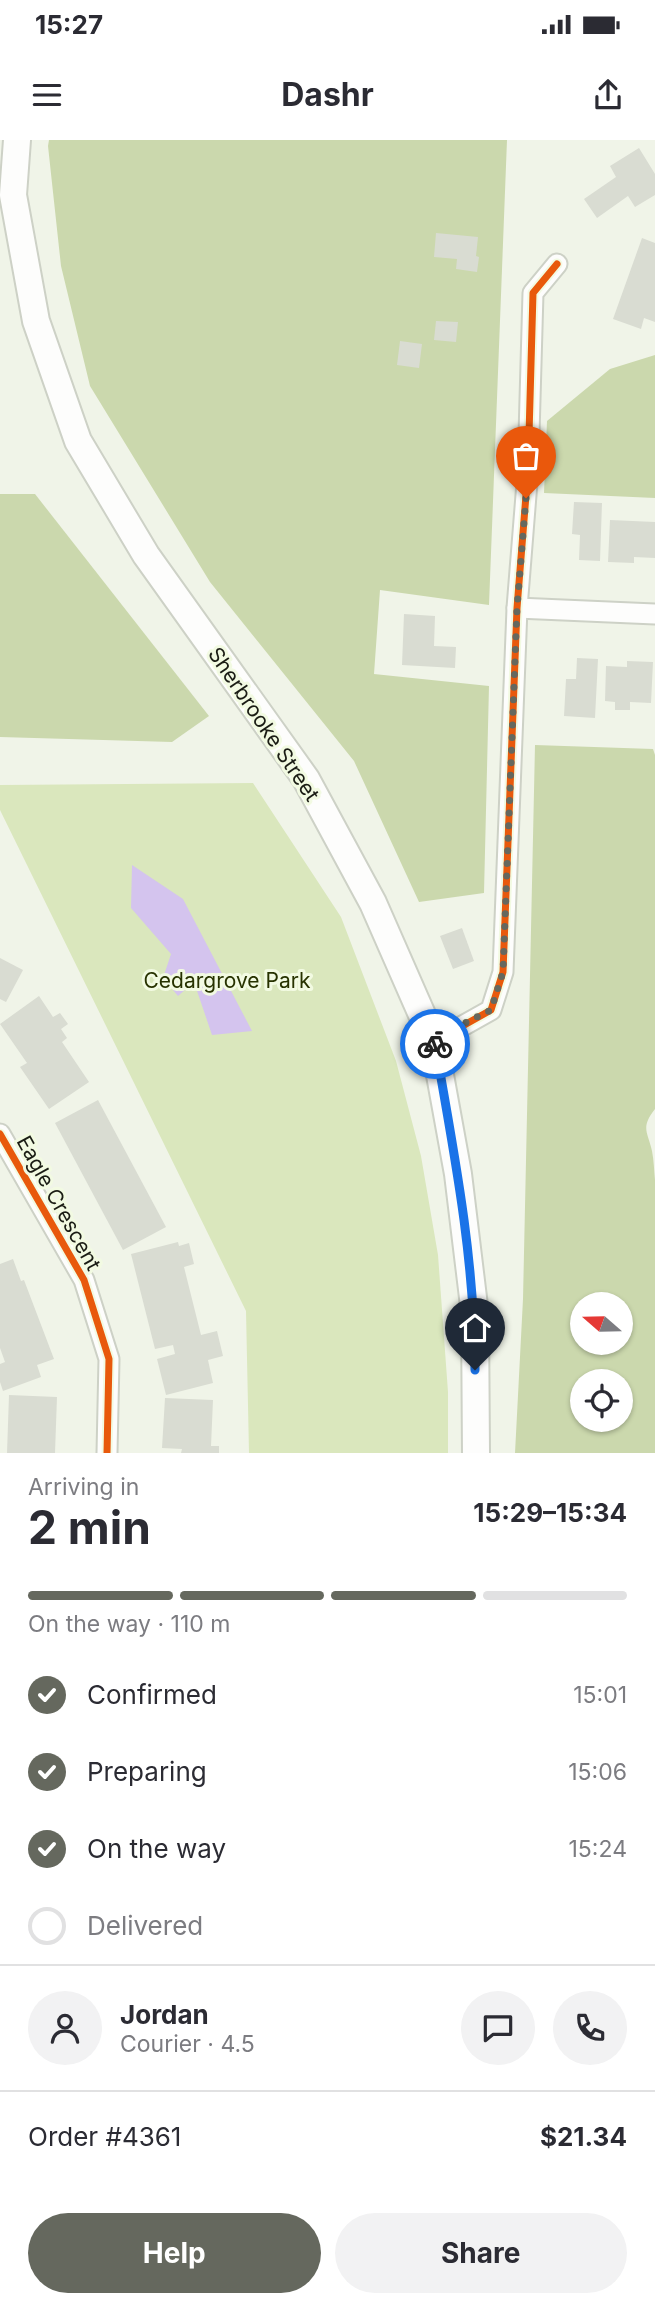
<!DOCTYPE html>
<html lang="en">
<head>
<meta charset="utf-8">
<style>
	body { margin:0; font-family:Inter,sans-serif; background:#f2f2f3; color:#2b2b33; height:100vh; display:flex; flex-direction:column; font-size:26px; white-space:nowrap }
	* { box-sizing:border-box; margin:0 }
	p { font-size:23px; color:#7c7c81 }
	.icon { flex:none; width:38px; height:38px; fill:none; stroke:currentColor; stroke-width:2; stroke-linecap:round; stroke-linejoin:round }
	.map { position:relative; height:1313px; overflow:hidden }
	.sheet { display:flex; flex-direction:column; background:#fff; flex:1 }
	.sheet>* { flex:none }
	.needle { width:46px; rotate:290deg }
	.tools { position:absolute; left:570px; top:1152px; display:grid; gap:14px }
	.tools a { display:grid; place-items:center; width:63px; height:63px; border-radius:50%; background:#fff; box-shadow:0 2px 5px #0004; font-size:35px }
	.pin { position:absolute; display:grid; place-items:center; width:60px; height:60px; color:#fff; margin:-72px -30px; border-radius:50% 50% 50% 0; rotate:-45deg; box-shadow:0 0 7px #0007 }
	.pin .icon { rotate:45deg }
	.courier { position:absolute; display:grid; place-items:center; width:70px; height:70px; margin:-35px; border:5px solid #1a73e8; border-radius:50%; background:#fff; color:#222; box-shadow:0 2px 9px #0007 }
	.summary em { font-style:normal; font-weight:700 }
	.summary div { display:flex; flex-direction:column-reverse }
	.summary { display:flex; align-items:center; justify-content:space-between; height:119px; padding:0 28px }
	h1 { font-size:46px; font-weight:700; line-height:52px }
	.bar { display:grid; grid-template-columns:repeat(4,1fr); gap:10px 7px; align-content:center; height:84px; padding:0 28px }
	.bar i { height:9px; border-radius:5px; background:#e1e1e2 }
	.bar .active { background:#65685e }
	.bar p { grid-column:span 4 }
	.line { display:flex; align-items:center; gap:18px; padding:0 28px; border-top:2px solid #e1e1e2 }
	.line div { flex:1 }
	.round { display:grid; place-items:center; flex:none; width:74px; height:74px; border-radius:37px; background:#f2f2f3 }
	ol { padding:0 28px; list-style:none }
	li { display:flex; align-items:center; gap:21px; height:77px }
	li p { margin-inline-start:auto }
	li .icon { padding:7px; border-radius:50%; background:#65685e; color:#fff; stroke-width:4 }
	li:last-child { color:#7c7c81 }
	li i { width:38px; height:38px; border:4px solid #e1e1e2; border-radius:50% }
	.cta { display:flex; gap:14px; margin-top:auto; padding:14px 28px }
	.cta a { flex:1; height:80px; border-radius:42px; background:#65685e; color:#fff; font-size:28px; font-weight:700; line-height:80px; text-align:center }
	.cta a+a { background:#f2f2f3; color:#2b2b33 }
	.status { display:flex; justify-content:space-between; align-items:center; height:49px; padding:0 35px; background:#fff; direction:ltr }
	.status svg { height:19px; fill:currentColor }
	header { display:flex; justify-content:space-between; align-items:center; height:91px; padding:0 28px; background:#fff; font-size:32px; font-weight:700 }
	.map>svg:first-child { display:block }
	.green { fill:#dae7bd }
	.forest { fill:#cbd8ad; fill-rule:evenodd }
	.water { fill:#d4c4ee }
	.building { fill:#d9dcd2 }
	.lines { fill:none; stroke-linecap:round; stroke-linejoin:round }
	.minor-casing { stroke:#cdd1c6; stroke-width:23 }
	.secondary-casing { stroke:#cdd1c6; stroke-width:30 }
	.minor { stroke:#fdfdfc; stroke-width:19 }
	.secondary { stroke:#fdfdfc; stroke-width:26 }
	.cycleway-casing { stroke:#f2fae2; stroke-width:11 }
	.cycleway { stroke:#e8590c; stroke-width:7 }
	.done { stroke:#65685e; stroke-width:7; stroke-dasharray:0 12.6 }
	.route { stroke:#1a73e8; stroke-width:9 }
	.labels { text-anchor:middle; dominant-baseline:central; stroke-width:6; stroke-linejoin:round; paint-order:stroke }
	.street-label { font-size:21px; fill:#1a1c14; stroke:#f2fae2 }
	.park-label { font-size:21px; fill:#273200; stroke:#f2fae2 }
</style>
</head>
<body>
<div class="status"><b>15:27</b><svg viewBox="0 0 49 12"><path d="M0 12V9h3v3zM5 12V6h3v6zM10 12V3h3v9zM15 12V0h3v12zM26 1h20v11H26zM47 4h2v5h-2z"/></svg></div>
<header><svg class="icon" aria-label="menu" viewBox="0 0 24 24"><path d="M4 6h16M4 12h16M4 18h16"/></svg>Dashr<svg class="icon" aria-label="share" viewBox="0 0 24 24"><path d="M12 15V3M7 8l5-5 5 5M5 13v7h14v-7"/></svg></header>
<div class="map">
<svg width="655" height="1313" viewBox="0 0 655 1313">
	<rect width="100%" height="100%" fill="#f0f4e8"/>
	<path class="green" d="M253,643L341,777L396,921L421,1016L438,1115L448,1252V1313H249L246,1171L0,670V645Z"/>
	<g class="forest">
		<path d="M49,0H507L489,465L380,450L374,534L489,546L484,753L419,762L354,621L210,442L90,246L61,126L48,6Z"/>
		<path d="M655,215V358L544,353L547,281L610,229Z"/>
		<path d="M0,354H35L209,576L172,602L0,597Z"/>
		<path d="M535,605L653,609L655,615V969C640,988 648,992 652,1011C654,1021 654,1031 655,1040V1313H515L523,1159ZM583,1164H621V1202H583ZM583,1241H621V1279H583Z"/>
	</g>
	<path class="water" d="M132,725L183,759L252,891L212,895L194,842L178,856L163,838L171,814L131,768Z"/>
	<g class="building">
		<path d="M639,8L655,34V55L635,67L628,56L597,78L584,59L616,37L610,26Z"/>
		<path d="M436,93L478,97L476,116L479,117L477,132L456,129L457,119L434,117Z"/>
		<path d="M642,98L655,103V182L644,178L641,189L613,179Z"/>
		<path d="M436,181L458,182L456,202L434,200Z"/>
		<path d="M400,201L422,204L419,228L397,225Z"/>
		<path d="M574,362L602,363L600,421L579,420L580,395L572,394Z"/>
		<path d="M610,380L655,382V418L634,417V423L608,422Z"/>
		<path d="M404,474L435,476L434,506L456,507L455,528L402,525Z"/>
		<path d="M577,518L598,519L595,578L564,576L566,539H576Z"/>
		<path d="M627,521L653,522L651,563L630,562V570H615V562L605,561L606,526L627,527Z"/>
		<path d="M462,788L474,821L453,829L440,796Z"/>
		<path d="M0,818L23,830L6,862L0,859Z"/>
		<path d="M39,856L53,877L60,873L68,884L61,889L67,898L62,902L89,942L49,969L20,927L27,923L0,884Z"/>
		<path d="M98,960L166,1087L123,1110L55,983Z"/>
		<path d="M178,1102L179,1106L189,1103L194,1124L184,1127L201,1195L217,1191L223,1216L208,1220L213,1243L166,1255L157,1219L175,1214L173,1205L155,1209L131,1114Z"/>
		<path d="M13,1119L21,1141L24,1140L54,1219L37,1225L41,1237L3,1251L0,1242V1224L5,1222L0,1208V1124Z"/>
		<path d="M9,1255L57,1257L55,1313H7Z"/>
		<path d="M165,1258L213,1260L211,1306H219V1313H181L182,1309L162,1308Z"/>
	</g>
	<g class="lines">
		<defs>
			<g id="minor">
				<path d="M517,468L655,474"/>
				<path d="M434,902L491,870L503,832L517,468L528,330L533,153L557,124"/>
				<path d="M0,994L84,1140L109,1219L107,1313"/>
			</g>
			<path id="secondary" d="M17,0L13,55L36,181L78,301L146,415L306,639L373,763L434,902L458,1034L475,1174L476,1313"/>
		</defs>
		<use href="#minor" class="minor-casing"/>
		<use href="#secondary" class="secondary-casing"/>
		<use href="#minor" class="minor"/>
		<use href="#secondary" class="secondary"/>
		<defs>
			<g id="cycleway">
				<path d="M434,902L491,870L503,832L517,468L528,330L533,153L557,124"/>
				<path d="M0,994L84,1140L109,1219L107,1313"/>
			</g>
		</defs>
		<use href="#cycleway" class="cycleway-casing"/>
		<use href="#cycleway" class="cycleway"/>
	</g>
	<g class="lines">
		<path class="done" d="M435,904L463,884L491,870L503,832L517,468L526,358"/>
		<path class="route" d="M435,904C454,1012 475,1120 475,1230"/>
	</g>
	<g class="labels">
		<g class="street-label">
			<text transform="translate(264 584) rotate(56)">Sherbrooke Street</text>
			<text transform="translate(59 1063) rotate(61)">Eagle Crescent</text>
		</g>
		<g class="park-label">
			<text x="227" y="840">Cedargrove Park</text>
		</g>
	</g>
</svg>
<div class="tools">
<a><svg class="needle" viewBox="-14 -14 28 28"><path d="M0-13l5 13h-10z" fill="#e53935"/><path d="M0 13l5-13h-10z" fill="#7c7c81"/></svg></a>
<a><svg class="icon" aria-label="locate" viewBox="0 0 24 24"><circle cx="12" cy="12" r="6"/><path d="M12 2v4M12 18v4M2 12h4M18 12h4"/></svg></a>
</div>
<div class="pin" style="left:526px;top:358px;background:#ea580c"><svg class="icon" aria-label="bag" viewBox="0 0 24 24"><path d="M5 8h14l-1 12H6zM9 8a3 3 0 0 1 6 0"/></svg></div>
<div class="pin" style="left:475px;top:1230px;background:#1f2937"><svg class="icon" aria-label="home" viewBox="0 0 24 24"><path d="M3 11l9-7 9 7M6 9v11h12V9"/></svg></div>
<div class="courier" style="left:435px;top:904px"><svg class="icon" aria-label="bike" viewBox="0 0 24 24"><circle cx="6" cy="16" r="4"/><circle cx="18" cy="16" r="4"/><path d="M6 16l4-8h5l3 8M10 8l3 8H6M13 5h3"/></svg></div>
</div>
<section class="sheet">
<div class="summary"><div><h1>2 min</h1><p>Arriving in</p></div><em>15:29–15:34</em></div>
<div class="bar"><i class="active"></i><i class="active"></i><i class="active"></i><i></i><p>On the way · 110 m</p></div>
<ol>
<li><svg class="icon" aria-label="check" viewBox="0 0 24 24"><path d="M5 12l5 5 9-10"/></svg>Confirmed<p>15:01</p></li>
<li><svg class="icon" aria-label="check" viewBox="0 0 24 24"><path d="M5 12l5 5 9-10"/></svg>Preparing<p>15:06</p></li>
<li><svg class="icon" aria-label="check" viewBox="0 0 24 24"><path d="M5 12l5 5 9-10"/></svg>On the way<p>15:24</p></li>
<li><i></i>Delivered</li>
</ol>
<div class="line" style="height:126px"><a class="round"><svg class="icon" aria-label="person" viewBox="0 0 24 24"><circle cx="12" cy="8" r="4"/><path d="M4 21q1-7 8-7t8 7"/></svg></a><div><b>Jordan</b><p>Courier · 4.5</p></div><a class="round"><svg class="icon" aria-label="chat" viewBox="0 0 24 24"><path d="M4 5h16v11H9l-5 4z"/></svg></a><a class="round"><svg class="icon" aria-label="phone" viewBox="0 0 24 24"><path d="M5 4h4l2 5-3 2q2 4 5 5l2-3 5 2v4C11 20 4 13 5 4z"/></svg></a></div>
<div class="line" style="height:91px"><div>Order #4361</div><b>$21.34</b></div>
<div class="cta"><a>Help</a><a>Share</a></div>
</section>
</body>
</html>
